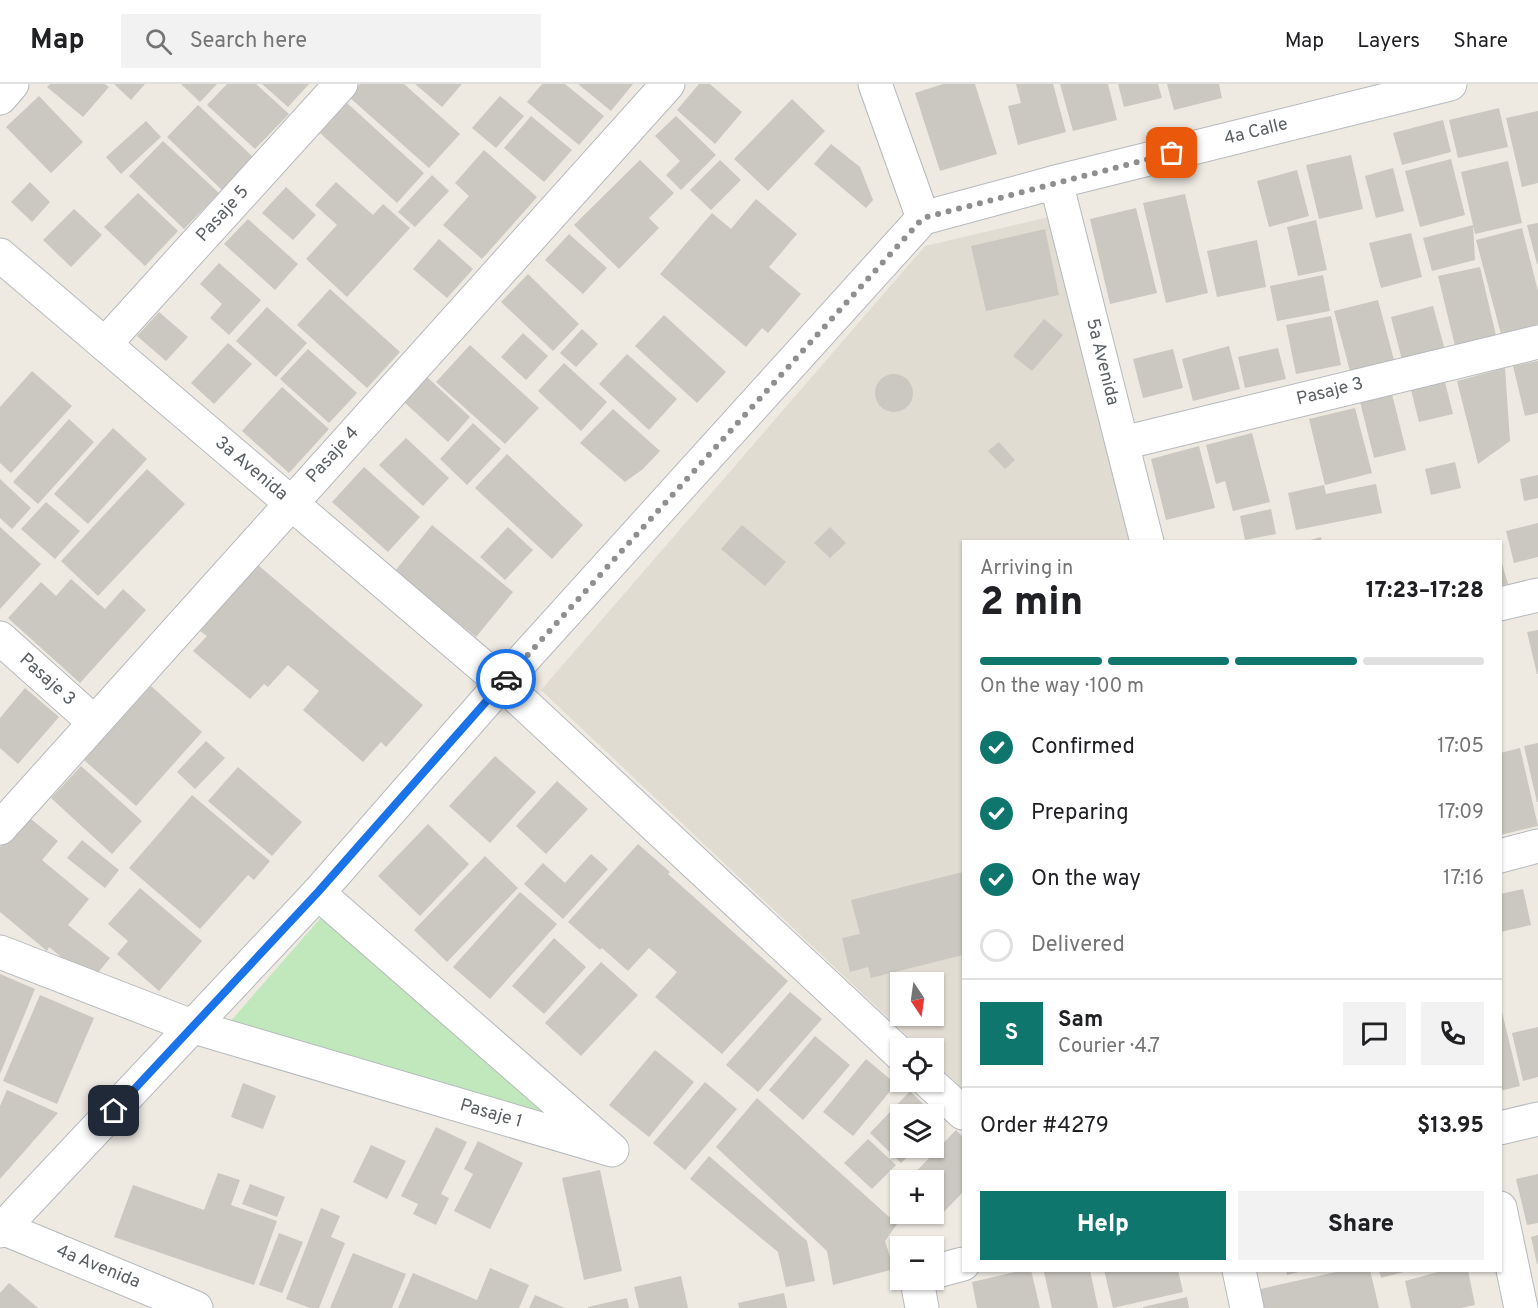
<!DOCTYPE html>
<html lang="en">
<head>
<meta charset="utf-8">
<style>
	body { margin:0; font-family:Overpass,sans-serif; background:#f2f2f2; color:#202124; height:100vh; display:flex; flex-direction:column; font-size:22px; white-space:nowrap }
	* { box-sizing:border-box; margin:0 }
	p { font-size:20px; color:#757577 }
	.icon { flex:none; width:33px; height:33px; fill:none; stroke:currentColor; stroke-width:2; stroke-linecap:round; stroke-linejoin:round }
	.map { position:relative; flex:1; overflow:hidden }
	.panel { position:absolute; left:962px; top:456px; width:540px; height:732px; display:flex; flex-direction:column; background:#fff; border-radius:0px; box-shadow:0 2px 4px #0004 }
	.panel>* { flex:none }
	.needle { width:39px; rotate:167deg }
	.tools { position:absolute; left:890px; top:888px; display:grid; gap:12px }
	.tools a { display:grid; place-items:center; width:54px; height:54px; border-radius:0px; background:#fff; box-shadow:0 2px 4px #0004; font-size:30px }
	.pin { position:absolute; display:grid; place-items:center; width:51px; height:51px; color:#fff; margin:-26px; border-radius:12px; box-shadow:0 3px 9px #0006 }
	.courier { position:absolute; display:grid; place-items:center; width:60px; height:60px; margin:-30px; border:4px solid #1a73e8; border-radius:50%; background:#fff; color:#222; box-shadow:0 2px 8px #0007 }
	.head em { font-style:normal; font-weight:800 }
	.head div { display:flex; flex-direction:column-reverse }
	.head { display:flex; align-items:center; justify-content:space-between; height:102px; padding:0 18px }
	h1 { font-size:39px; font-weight:800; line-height:45px }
	.bar { display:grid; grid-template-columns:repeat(4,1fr); gap:9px 6px; align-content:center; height:72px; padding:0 18px }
	.bar i { height:8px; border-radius:4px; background:#e0e0e0 }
	.bar .active { background:#0f766e }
	.bar p { grid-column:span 4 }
	.line { display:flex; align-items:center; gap:15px; padding:0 18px; border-top:2px solid #e0e0e0 }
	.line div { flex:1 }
	.round { display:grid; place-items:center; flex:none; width:63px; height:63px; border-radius:0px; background:#f2f2f2 }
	ol { padding:0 18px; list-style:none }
	li { display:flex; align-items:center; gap:18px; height:66px }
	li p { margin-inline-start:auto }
	li .icon { padding:6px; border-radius:50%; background:#0f766e; color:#fff; stroke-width:4 }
	li:last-child { color:#757577 }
	li i { width:33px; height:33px; border:3px solid #e0e0e0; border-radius:50% }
	.button { display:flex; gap:12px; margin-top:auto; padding:12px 18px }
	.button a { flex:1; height:69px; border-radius:0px; background:#0f766e; color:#fff; font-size:24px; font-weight:800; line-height:69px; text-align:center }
	.button a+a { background:#f2f2f2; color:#202124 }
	header { display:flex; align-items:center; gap:36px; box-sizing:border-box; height:84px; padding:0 30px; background:#fff; border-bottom:2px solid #e0e0e0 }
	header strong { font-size:28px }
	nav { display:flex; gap:33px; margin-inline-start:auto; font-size:21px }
	.search { width:420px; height:54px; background:#f2f2f2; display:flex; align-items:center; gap:15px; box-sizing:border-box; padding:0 21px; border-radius:0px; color:#757577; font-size:22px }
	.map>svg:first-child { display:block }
	.education { fill:#e1dcd2; fill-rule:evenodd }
	.green { fill:#c1e8bc }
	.building { fill:#cbc7c1 }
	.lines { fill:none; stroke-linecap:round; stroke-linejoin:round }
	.minor-casing { stroke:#b5b9bd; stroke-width:35 }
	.minor { stroke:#fff; stroke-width:33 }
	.done { stroke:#8e9090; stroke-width:6; stroke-dasharray:0 10.8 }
	.route { stroke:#1a73e8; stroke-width:8 }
	.labels { text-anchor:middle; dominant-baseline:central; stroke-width:4.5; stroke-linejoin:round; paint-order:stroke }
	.street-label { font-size:18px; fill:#5a6064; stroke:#fff }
</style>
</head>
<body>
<header>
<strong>Map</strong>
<div class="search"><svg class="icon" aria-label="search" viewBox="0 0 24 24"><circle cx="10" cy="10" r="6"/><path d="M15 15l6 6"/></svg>Search here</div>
<nav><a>Map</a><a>Layers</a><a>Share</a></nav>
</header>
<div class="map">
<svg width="1538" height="1224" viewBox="0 0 1538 1224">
	<rect width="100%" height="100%" fill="#eeeae2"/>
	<path class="education" d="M1053,132L1133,457L963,458V1005L933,977V964H920L541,606L925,162ZM900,898H933V932H900Z"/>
	<path class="green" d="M325,829L584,1051L228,940Z"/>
	<g class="building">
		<path d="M50,0H105L109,3L83,33L47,3Z"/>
		<path d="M114,0H145L131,16Z"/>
		<path d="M181,0H217L200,18Z"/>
		<path d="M227,0H256L289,30L255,65L207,21Z"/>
		<path d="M262,0H309L288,23Z"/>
		<path d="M360,0H404L460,50L429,84L348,12Z"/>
		<path d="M415,0H462L442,23Z"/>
		<path d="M542,0H565L604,32L579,61L527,18Z"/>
		<path d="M578,0H633L611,27Z"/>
		<path d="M699,0H710L742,28L715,60L677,26Z"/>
		<path d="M943,0H975L997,70L940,87L915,9Z"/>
		<path d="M1016,0H1053L1066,48L1018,61L1008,22L1021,19Z"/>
		<path d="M1060,0H1108L1117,36L1073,47Z"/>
		<path d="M1118,0H1158L1162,14L1124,23Z"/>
		<path d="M1167,0H1219L1222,14L1174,26Z"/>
		<path d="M39,12L83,58L51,89L6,43Z"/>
		<path d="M500,12L524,32L496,64L472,44Z"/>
		<path d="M792,15L825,47L768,107L734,75Z"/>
		<path d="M347,19L424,89L397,119L320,49Z"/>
		<path d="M198,21L253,73L222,106L167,53Z"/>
		<path d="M1499,24L1508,63L1458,74L1449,36Z"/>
		<path d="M1538,27V99L1522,103L1506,34Z"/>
		<path d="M531,32L572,66L544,98L504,64Z"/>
		<path d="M676,32L716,71L681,106L666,91L680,77L655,52Z"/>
		<path d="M1443,36L1451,68L1402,81L1393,49Z"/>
		<path d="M146,37L161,53L121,90L106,73Z"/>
		<path d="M163,57L219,109L184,145L129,92Z"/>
		<path d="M831,60L860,83L873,116L866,124L814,80Z"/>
		<path d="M484,66L537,113L482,175L443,141L469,112L455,99Z"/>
		<path d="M1351,71L1363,125L1319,135L1306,81Z"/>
		<path d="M1451,75L1465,131L1420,143L1405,87Z"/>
		<path d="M640,76L674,109L649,134L659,144L619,185L574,141Z"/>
		<path d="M720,76L741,96L711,126L690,106Z"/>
		<path d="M1508,77L1522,139L1475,150L1473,141L1475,176L1432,187L1423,154L1473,141L1461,88Z"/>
		<path d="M1393,84L1404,127L1376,134L1365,92Z"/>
		<path d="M1297,86L1309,132L1269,143L1257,97Z"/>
		<path d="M432,91L449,107L415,143L398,128Z"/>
		<path d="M30,98L50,118L32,138L11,118Z"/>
		<path d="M336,98L373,131L383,120L410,144L347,213L306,175L337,141L315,121Z"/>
		<path d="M286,103L316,131L293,156L262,129Z"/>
		<path d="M138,109L178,147L145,182L104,143Z"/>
		<path d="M1185,110L1208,209L1166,219L1143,119Z"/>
		<path d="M756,115L797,150L769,183L801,210L768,249L762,244L746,263L660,190L712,129L731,145Z"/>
		<path d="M1136,124L1157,209L1110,220L1090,135Z"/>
		<path d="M74,125L102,151L71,183L43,156Z"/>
		<path d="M248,135L298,180L275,206L224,160Z"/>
		<path d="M1316,136L1327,186L1298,192L1287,143Z"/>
		<path d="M1538,139V180H1537L1527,141Z"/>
		<path d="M1522,144L1538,207V240L1501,250L1476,156Z"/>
		<path d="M1045,145L1059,211L986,227L971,162Z"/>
		<path d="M1411,149L1422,193L1381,204L1369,159Z"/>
		<path d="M569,150L607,184L583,210L545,176Z"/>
		<path d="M439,155L473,185L447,214L413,185Z"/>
		<path d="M1257,156L1266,203L1217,213L1207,167Z"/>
		<path d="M219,179L261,216L229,251L210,234L222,220L200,200Z"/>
		<path d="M1480,183L1497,256L1456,266L1438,192Z"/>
		<path d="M528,190L579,240L553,267L501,218Z"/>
		<path d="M1323,191L1330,227L1277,237L1270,202Z"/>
		<path d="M330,205L400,268L367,304L297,241Z"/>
		<path d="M1378,216L1394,276L1350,287L1334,227Z"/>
		<path d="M1433,222L1446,270L1403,280L1391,233Z"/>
		<path d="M267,223L307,259L276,293L236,257Z"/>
		<path d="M159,228L188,253L166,277L137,252Z"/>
		<path d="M664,231L726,288L697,319L635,262Z"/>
		<path d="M1331,232L1341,281L1296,290L1286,241Z"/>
		<path d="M1044,235L1063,251L1032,287L1013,272Z"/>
		<path d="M582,245L598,260L576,283L560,269Z"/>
		<path d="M523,249L548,272L526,296L501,273Z"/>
		<path d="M228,259L252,280L214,320L191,299Z"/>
		<path d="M470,261L539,324L505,360L436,298Z"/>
		<path d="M1229,262L1240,305L1193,317L1182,275Z"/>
		<path d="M1278,264L1286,295L1245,304L1238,273Z"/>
		<path d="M308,265L357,309L329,339L280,295Z"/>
		<path d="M1173,265L1183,304L1143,314L1133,275Z"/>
		<path d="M627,270L677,315L649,346L599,300Z"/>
		<path d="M1538,277V329L1525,332L1513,282Z"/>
		<path d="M564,279L607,318L581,347L538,307Z"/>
		<path d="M1505,284L1510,357L1478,380L1457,297Z"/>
		<path d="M32,287L72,322L11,389L0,379V323Z"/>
		<circle cx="894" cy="309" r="19"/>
		<path d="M427,293L470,333L448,358L404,318Z"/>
		<path d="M1445,298L1453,330L1419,338L1411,306Z"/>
		<path d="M282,303L329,345L289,389L242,347Z"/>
		<path d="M1392,310L1406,366L1374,374L1360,318Z"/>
		<path d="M1355,324L1372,389L1325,401L1309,335Z"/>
		<path d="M613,325L660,367L643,385L625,398L580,359Z"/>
		<path d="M69,335L94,358L38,420L13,398Z"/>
		<path d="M473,339L501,365L467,401L440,375Z"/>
		<path d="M113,344L147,375L88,440L54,410Z"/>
		<path d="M1252,349L1270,418L1233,427L1225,397L1216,400L1206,361Z"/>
		<path d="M406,354L449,394L423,422L379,381Z"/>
		<path d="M999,358L1015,376L1005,385L988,367Z"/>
		<path d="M1199,362L1215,424L1166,436L1151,375Z"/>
		<path d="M507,370L583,441L552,475L475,404Z"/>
		<path d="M1455,378L1461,404L1431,411L1425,385Z"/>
		<path d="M364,383L420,433L388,468L332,418Z"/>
		<path d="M147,385L185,420L98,512L61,477Z"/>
		<path d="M1538,391V414L1524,417L1520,395Z"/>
		<path d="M0,395L31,424L12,445L0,434Z"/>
		<path d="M1376,400L1382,429L1296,446L1288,409L1324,401L1326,410Z"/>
		<path d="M46,418L80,447L55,475L21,445Z"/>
		<path d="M1271,425L1276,450L1245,456L1240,432Z"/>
		<path d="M1538,439V473L1514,479L1506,447Z"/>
		<path d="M432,441L513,508L476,553L395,487Z"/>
		<path d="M742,441L786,478L765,502L721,465Z"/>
		<path d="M0,443L41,480L0,525Z"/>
		<path d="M508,443L533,466L505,496L480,473Z"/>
		<path d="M830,443L846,459L830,474L814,459Z"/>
		<path d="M1321,453L1322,458H1307V457Z"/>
		<path d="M1500,473L1508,500L1500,502Z"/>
		<path d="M258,481L423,621L386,663L381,658L363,678L303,626L319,607L288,581L268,603L264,600L250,615L193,567L207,552L200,547Z"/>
		<path d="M71,495L105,525L123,505L146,526L80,599L8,534L41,498L56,512Z"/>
		<path d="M1538,546V590H1537L1527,548Z"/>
		<path d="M151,602L202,648L136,722L84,676Z"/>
		<path d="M25,604L59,633L18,680L0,664V634Z"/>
		<path d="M206,657L225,674L195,705L177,688Z"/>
		<path d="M1538,659V718H1537L1524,662Z"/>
		<path d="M1520,664L1538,742L1500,751V669Z"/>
		<path d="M495,672L536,708L490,759L449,722Z"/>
		<path d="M81,682L142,737L112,770L51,714Z"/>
		<path d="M238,683L302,738L272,772L208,717Z"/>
		<path d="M557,697L588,725L546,770L516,742Z"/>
		<path d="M192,711L270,777L254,796L248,791L200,845L129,784Z"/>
		<path d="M26,731L58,757L42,776L89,815L68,841L110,874L91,897L49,863L47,867L0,828V763Z"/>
		<path d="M428,740L469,780L420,832L378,792Z"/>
		<path d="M82,756L119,786L105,804L67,774Z"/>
		<path d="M638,760L670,788L668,790L788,897L722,970L655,913L677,888L649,864L628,887L602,864L600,866L568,838Z"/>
		<path d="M591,770L608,785L563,835L524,800L543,779L565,799Z"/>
		<path d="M485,772L518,804L447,878L414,846Z"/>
		<path d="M963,788V871L871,894L868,883L850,888L842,854L860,850L851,816Z"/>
		<path d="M140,804L202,857L159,907L117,870L128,857L108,840Z"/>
		<path d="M1523,805L1531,841L1500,848V810Z"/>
		<path d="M520,808L557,840L490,915L453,883Z"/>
		<path d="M554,854L586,883L544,930L512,902Z"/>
		<path d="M601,878L638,911L581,972L545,939Z"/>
		<path d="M0,890L35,905L0,990Z"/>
		<path d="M790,908L822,935L758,1008L726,981Z"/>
		<path d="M40,911L94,934L57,1020L3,997Z"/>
		<path d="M1500,920L1520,1002L1500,1007Z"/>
		<path d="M1538,943V993L1523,997L1512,949Z"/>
		<path d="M815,952L850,981L803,1036L769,1006Z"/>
		<path d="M655,966L694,998L649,1053L609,1021Z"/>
		<path d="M866,975L896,1000L853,1052L823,1028Z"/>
		<path d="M705,998L737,1025L685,1086L653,1059Z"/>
		<path d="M243,999L276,1012L263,1045L231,1033Z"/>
		<path d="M7,1006L58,1029L0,1095V1022Z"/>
		<path d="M910,1007L941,1037L933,1046V1030H900V1064H916L901,1079L870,1049Z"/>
		<path d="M757,1014L897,1140L885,1157L894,1185L833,1201L827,1167L716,1063Z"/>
		<path d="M436,1043L467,1058L441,1110L449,1114L436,1141L413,1130L418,1120L401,1112Z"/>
		<path d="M956,1046L963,1053V1108L937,1135L931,1130H933V1096H908Z"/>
		<path d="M868,1055L896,1081L872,1105L844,1079Z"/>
		<path d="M478,1057L523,1079L490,1145L454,1127L473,1090L464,1085Z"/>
		<path d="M371,1061L406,1077L387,1115L353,1098Z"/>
		<path d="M709,1072L807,1157L815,1197L786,1203L778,1168L690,1095Z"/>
		<path d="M600,1086L622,1187L584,1196L562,1094Z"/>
		<path d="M218,1089L240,1096L231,1121L277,1137L254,1201L114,1153L133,1101L204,1126Z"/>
		<path d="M1538,1090V1139L1527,1141L1516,1095Z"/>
		<path d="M250,1100L285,1113L277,1133L242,1120Z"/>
		<path d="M321,1124L340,1132L331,1153L345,1159L319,1224H310L286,1215Z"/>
		<path d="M279,1149L303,1158L282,1209L259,1201Z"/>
		<path d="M1538,1151V1180H1537L1531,1153Z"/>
		<path d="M353,1169L406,1190L392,1224H330Z"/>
		<path d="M490,1184L529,1201L519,1224H398L413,1189L477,1216Z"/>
		<path d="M1023,1186H1031L1040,1224H977L972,1198Z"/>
		<path d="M1052,1186H1090L1098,1224H1052L1044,1188Z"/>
		<path d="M1104,1186H1178L1183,1208L1113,1224Z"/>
		<path d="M1286,1186H1302V1187L1287,1191Z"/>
		<path d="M1345,1186H1370L1379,1224H1261L1256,1206Z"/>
		<path d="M1379,1186H1407V1187L1381,1194Z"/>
		<path d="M1445,1186H1468L1475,1221L1460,1224H1411L1405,1197Z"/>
		<path d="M681,1192L688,1224H639L634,1203Z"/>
		<path d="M9,1199L38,1224H0V1209Z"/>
		<path d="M784,1209L787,1224H739L738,1219Z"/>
		<path d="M535,1211L565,1224H529Z"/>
		<path d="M1187,1213L1189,1224H1143V1223Z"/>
		<path d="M627,1214L629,1224H588V1223Z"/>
	</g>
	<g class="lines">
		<defs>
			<g id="minor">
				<path d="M875,0L923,134"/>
				<path d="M0,14L12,0"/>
				<path d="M1056,98L1147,458"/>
				<path d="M923,134L1056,98L1450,0"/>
				<path d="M0,171L502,599L900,970"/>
				<path d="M105,260L341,0"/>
				<path d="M1123,359L1538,258"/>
				<path d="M1500,520L1538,511"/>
				<path d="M0,554L94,638"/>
				<path d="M0,744L668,0"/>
				<path d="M1500,772L1538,762"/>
				<path d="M0,868L194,943L612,1066L318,809"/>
				<path d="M929,998L963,1029"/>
				<path d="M1500,1044L1538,1035"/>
				<path d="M1500,1124L1521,1224"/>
				<path d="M0,1143L196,1224"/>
				<path d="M0,1147L318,809L502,599L923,134"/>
				<path d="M1239,1186L1247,1224"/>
				<path d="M933,1188L963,1180"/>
				<path d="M917,1196L922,1224"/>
			</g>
		</defs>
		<use href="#minor" class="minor-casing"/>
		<use href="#minor" class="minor"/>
	</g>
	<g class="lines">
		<path class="done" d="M506,595L923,134L1172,69"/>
		<path class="route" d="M114,1027L318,808L506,595"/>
	</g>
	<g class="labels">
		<g class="street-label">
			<text transform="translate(1256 48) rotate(-14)">4a Calle</text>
			<text transform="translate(223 130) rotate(-48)">Pasaje 5</text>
			<text transform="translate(1102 278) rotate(76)">5a Avenida</text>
			<text transform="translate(1330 308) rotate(-14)">Pasaje 3</text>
			<text transform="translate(333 371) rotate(-48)">Pasaje 4</text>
			<text transform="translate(251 385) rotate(40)">3a Avenida</text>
			<text transform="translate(47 596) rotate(42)">Pasaje 3</text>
			<text transform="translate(491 1030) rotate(16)">Pasaje 1</text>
			<text transform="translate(98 1183) rotate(22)">4a Avenida</text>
		</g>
	</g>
</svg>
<div class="tools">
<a><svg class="needle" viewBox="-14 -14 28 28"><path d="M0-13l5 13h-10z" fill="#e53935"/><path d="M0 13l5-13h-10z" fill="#757577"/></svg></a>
<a><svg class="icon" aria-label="locate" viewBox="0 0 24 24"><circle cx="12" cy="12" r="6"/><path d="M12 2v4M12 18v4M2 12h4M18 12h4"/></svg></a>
<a><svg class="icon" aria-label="layers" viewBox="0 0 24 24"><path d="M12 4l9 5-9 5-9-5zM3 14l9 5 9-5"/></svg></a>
<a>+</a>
<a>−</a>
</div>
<div class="pin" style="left:1172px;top:69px;background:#ea580c"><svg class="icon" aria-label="bag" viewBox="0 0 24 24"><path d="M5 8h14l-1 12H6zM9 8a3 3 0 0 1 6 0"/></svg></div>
<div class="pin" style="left:114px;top:1027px;background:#1f2937"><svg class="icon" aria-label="home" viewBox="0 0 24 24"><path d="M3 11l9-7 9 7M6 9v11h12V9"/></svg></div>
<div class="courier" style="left:506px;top:595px"><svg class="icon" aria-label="car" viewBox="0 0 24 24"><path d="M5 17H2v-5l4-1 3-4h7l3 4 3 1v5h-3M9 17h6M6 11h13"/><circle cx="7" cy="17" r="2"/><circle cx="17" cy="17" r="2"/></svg></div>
<section class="panel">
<div class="head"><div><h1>2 min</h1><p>Arriving in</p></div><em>17:23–17:28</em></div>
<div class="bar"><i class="active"></i><i class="active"></i><i class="active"></i><i></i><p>On the way · 100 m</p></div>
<ol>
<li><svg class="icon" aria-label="check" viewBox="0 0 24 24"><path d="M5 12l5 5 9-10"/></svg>Confirmed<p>17:05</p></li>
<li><svg class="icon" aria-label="check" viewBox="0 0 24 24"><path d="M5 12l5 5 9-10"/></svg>Preparing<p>17:09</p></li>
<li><svg class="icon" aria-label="check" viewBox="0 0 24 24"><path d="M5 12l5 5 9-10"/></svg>On the way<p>17:16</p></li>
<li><i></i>Delivered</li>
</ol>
<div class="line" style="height:108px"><b class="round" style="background:#0f766e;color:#fff">S</b><div><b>Sam</b><p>Courier · 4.7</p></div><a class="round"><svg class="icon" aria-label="chat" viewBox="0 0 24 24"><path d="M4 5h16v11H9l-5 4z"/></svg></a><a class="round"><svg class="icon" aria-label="phone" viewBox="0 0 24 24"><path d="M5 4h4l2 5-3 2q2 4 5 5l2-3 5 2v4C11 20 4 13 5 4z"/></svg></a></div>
<div class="line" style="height:78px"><div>Order #4279</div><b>$13.95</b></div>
<div class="button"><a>Help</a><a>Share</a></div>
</section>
</div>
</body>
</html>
